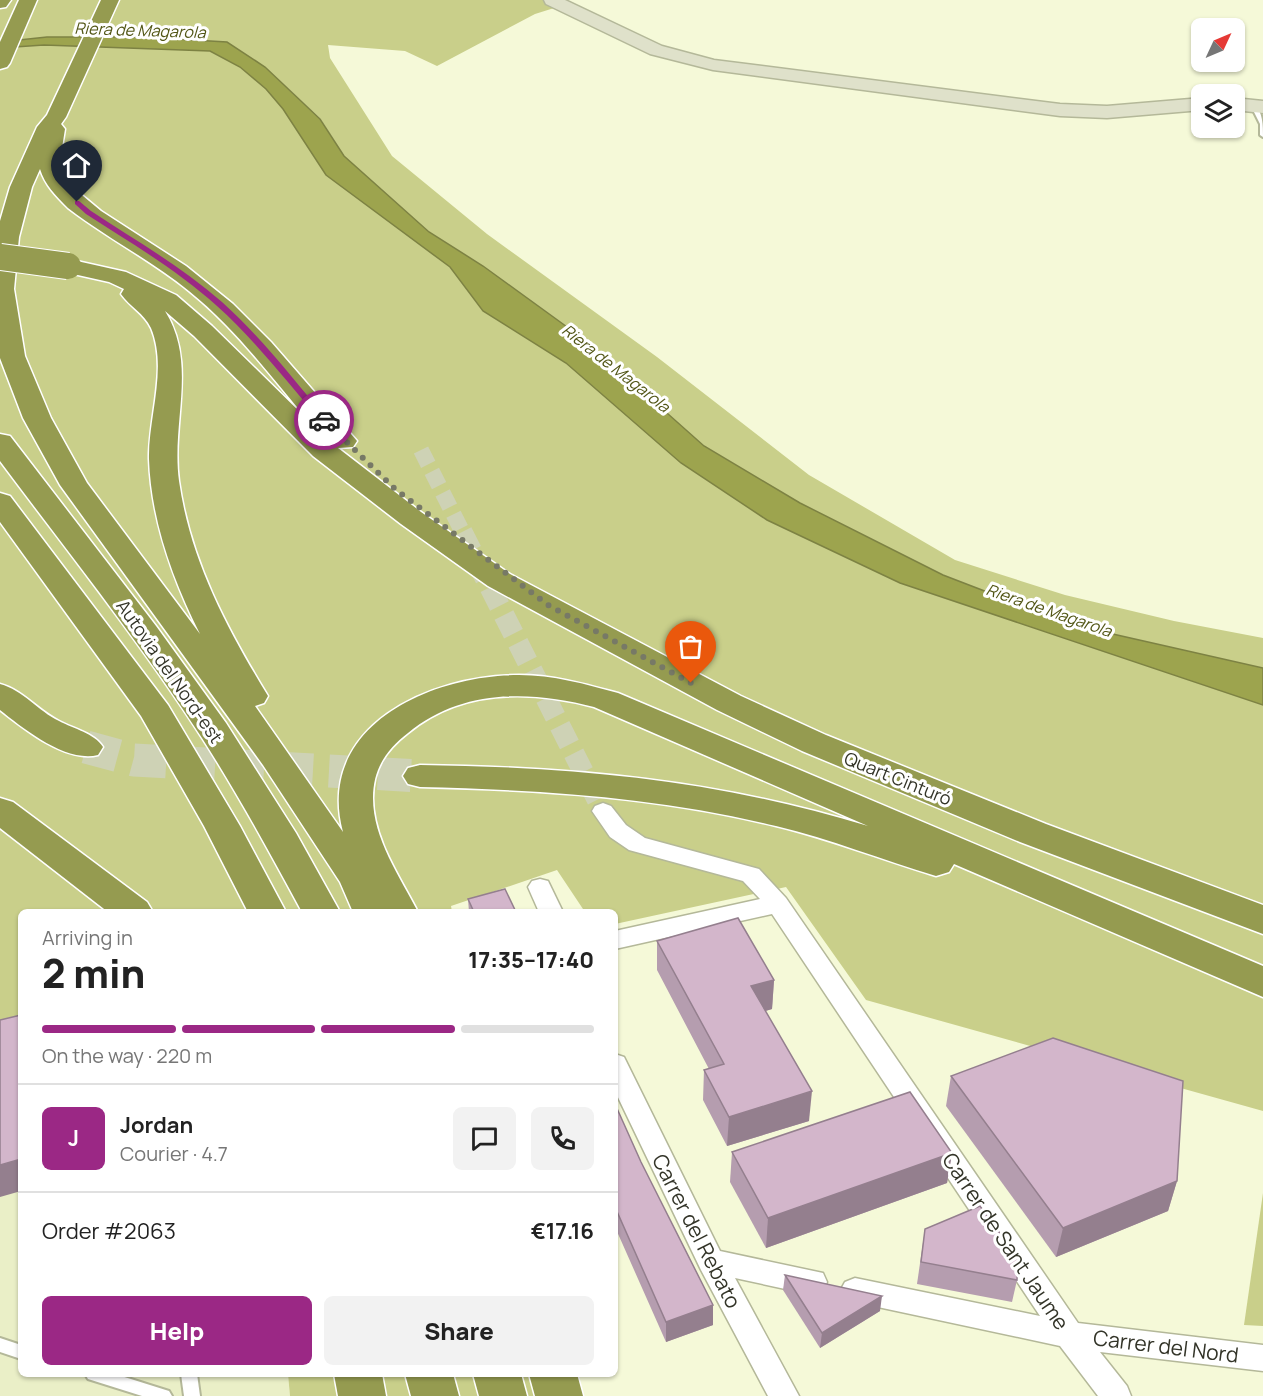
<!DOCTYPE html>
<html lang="en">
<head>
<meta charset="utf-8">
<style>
	body { margin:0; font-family:Manrope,sans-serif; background:#f2f2f2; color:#222; height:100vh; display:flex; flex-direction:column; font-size:22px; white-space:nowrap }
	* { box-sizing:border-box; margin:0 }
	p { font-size:20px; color:#767676 }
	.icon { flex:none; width:33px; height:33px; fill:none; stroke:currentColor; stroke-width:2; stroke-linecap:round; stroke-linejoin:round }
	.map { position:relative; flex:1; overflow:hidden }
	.drawer { position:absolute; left:18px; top:909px; width:600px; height:468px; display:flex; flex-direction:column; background:#fff; border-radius:9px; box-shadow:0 2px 4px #0004 }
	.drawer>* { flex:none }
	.needle { width:39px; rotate:46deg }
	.buttons { position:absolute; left:1191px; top:18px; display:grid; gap:12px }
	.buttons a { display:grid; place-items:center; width:54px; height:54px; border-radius:9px; background:#fff; box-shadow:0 2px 4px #0004; font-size:30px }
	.pin { position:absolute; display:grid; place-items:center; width:51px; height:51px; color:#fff; margin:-62px -26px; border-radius:50% 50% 50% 0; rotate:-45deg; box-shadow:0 0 6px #0007 }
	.pin .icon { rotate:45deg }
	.courier { position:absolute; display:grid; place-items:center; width:60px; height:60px; margin:-30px; border:4px solid #9b2885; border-radius:50%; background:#fff; color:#222; box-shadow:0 2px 8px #0007 }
	.overview em { font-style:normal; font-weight:800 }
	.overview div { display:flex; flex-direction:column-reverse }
	.overview { display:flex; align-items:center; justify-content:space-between; height:102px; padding:0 24px }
	h1 { font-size:39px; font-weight:800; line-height:45px }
	.bar { display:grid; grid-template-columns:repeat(4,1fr); gap:9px 6px; align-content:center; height:72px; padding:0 24px }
	.bar i { height:8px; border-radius:4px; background:#e0e0e0 }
	.bar .current { background:#9b2885 }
	.bar p { grid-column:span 4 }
	.line { display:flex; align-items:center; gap:15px; padding:0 24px; border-top:2px solid #e0e0e0 }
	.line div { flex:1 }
	.round { display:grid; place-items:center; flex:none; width:63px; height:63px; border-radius:9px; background:#f2f2f2 }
	.cta { display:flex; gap:12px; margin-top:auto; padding:12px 24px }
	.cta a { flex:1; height:69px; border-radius:9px; background:#9b2885; color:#fff; font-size:24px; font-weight:800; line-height:69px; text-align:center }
	.cta a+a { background:#f2f2f2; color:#222 }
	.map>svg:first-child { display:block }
	.built { fill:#eaefc7 }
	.green { fill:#c9cf8a }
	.water { fill:#9da44e; stroke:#7d8243; stroke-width:1.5 }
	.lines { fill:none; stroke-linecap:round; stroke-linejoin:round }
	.minor-tunnel-far1 { stroke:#ced2b5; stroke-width:16; stroke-dasharray:16 8; stroke-linecap:butt }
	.minor-tunnel { stroke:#ced2b5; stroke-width:21; stroke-dasharray:21 10; stroke-linecap:butt }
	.motorway-tunnel { stroke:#ced2b5; stroke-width:33; stroke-dasharray:33 16; stroke-linecap:butt }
	.service-casing { stroke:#b4b899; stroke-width:4 }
	.minor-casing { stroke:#b4b899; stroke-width:3 }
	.secondary-casing { stroke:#b4b899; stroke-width:3 }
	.motorway-casing { stroke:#fff; stroke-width:3 }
	.service { fill:#fff; fill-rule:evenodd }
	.minor { fill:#fff; fill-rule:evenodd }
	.secondary { fill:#dfe1ca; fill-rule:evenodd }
	.motorway { fill:#959b50; fill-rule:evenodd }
	.motorway-bridge-casing { stroke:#fff; stroke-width:28; stroke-linecap:butt }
	.motorway-bridge { stroke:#959b50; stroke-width:26 }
	.wall { fill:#b59daf }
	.shaded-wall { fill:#947f8e }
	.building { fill:#d3b6cb; stroke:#947f8e; stroke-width:1.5 }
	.route { fill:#9b2885 }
	.done { stroke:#777966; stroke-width:6; stroke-dasharray:0 10.8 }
	.labels { text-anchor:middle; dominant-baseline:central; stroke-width:6; stroke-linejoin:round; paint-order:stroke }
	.far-water-label { font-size:16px; font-style:italic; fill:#525616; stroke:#fff }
	.street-label { font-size:18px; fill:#333428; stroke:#fff }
	.near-street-label { font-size:21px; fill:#333428; stroke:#fff }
</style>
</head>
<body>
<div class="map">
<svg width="1263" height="1396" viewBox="0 0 1263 1396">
	<rect width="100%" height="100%" fill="#f5f9d8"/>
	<path class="built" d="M21,1028V1374H288L290,1396H0V1033Z"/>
	<g class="green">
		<path d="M0,0H565L570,3L535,14L437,66L405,51L328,45L330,58L392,156L487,234L657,357L809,475L955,560L1065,595L1174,621L1263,638V668L1073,625L943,575L800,503L704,446L585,340L483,266L429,232L344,156L320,118L265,67L191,39L47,37L0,42Z"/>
		<path d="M44,45L210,51L240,67L266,89L283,109L326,175L450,267L483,311L566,363L681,463L767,520L900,583L1263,705V1111L866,1000L786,887L615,924V912H585L557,870L451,906L452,912H21V1028L0,1033V48Z"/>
		<path d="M1263,1193V1326L1244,1325Z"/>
		<path d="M288,1374H574L580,1396H290Z"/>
	</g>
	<path class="water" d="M47,37H142L227,42L265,67L320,119L344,156L429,232L483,266L585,340L704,446L800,503L943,575L1073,625L1263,668V705L900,583L767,520L681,463L566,363L483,311L450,267L326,175L283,109L266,89L240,67L210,51L44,45L0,48V42Z"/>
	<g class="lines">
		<path class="minor-tunnel-far1" d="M421,450L463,533"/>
		<path class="minor-tunnel" d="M462,532L603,811"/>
		<path class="motorway-tunnel" d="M86,747L134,760L420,776"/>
		<defs>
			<g id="service">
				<path d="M1254,104C1263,112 1263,125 1263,137L1260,135V124L1251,106Z"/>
				<path d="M0,1338L21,1345V1359L0,1352Z"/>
				<path d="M85,1374H115L169,1391L172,1396H142L88,1379Z"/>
				<path d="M181,1374H197L200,1396H184Z"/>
			</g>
			<g id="minor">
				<path d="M603,803L611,806L626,825L645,838L759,869L786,898L1078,1323L1263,1345V1371L1100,1352L1127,1386L1131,1396H1098L1060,1346L845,1300L840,1291L845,1282L855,1278L1040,1316L772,914L615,949V931L760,899L743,881L629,850L610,837L592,811L595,806Z"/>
				<path d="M540,879L548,881L563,912H539L528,887L532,881Z"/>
				<path d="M615,1054L624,1057L720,1251L823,1273L827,1282L823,1291L813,1295L735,1278L799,1396H768L701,1270L615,1091Z"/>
			</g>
			<g id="secondary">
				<path d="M544,0H565L662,46L714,60L1060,104L1107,106L1202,98V110L1107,118L1060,116L713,70L650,54L546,4Z"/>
				<path d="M1234,98L1263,101V113L1234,110Z"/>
			</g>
			<g id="motorway">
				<path d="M0,0H11L6,7L0,8Z"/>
				<path d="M19,0H37L10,63L7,67L0,69V42Z"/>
				<path d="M101,0H119L66,117L61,124L65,129L60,160L62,172L71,186L101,211L186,266L233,304L271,342L357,441L353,447L338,448L421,512L510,574L741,696L826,735L1046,824L1263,905V934L1020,842L802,751L717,710L488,586L401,524L313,456L194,336L165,311C198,364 171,422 179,481C190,560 227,629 268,696L264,703L255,706L343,832C315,726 431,675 519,675C553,675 585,684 618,693L1263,966V997L954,864L949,872L936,876C882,860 831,839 776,826C658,797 541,790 420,787L408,784L403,776L408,768L420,765C575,767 718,780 868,826L594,707C530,690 461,689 408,733C386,750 373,769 373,798C373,839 400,877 418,912H353L340,882L263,765L60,485L23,418L0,358V221L10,187L37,127L47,115ZM40,169C45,185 56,196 68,208C107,238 151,260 189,291C235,328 269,374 307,419L212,326L176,295L126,272L68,259L60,261L56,266L60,271L109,282L124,289L121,294C130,307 144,313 151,328C168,368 148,418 149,459C151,520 173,580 200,634L87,483L51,418L25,356L14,289L19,237L32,187Z"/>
				<path d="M0,434L10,436L156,626L226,723L296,833L340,912H302C270,853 238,794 202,738C140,642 68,552 0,461Z"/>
				<path d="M0,493L10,496L168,705L240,826L286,912H248L204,826L141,716L0,522Z"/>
				<path d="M0,684C23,690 38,711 59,721C74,729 94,733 103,747L98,755C66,763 24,729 0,710Z"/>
				<path d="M0,798L13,802L147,902L153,912H108L0,828Z"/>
				<path d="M334,1374H382L386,1396H338Z"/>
				<path d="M405,1374H453L459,1396H411Z"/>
				<path d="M473,1374H521L527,1396H479Z"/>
				<path d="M529,1374H577L583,1396H535Z"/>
			</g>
		</defs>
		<use href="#service" class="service-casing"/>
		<use href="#minor" class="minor-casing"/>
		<use href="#secondary" class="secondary-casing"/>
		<use href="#motorway" class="motorway-casing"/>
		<use href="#service" class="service"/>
		<use href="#minor" class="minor"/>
		<use href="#secondary" class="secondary"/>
		<use href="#motorway" class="motorway"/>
		<defs>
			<path id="motorway-bridge" d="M0,257L68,266"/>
		</defs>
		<use href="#motorway-bridge" class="motorway-bridge-casing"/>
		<use href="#motorway-bridge" class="motorway-bridge"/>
	</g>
	<g class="wall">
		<path d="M468,899L516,912H469Z"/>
		<path d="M657,941L774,980L772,1009L765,1011L809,1121L727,1146L703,1100L704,1070L709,1069L657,970Z"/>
		<path d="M951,1076L1177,1181L1168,1211L1056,1257L946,1106Z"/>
		<path d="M615,1104L641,1162L713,1305V1325L666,1342L615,1227Z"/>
		<path d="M732,1152L952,1153L947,1183L766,1248L730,1182Z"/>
		<path d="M925,1229L1017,1280L1012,1302L917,1284Z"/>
		<path d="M785,1275L880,1311L820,1348L783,1290Z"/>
	</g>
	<g class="shaded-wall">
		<path d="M774,980L772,1009L749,1016L751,986Z"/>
		<path d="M812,1091L809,1121L727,1146L729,1117Z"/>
		<path d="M952,1153L947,1183L766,1248L768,1218Z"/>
		<path d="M21,1159V1191L0,1197V1165Z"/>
		<path d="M1177,1181L1168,1211L1056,1257L1063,1228Z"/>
		<path d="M882,1296L880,1311L820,1348L822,1333Z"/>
		<path d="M713,1305V1325L666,1342V1322Z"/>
	</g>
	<g class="building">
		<path d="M505,889L516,912H474L468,899Z"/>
		<path d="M738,918L774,980L751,986L812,1091L729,1117L704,1070L724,1064L657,941Z"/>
		<path d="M21,1015V1159L0,1165V1020Z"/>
		<path d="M1053,1038L1183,1081L1177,1181L1063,1228L951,1076Z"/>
		<path d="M910,1092L952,1153L768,1218L732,1152Z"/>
		<path d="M615,1104L641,1162L713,1305L666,1322L615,1207Z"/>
		<path d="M980,1206L1018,1258L1017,1280L921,1262L925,1229Z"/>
		<path d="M785,1275L882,1296L822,1333Z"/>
	</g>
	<path class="route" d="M75,201H79L91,211C135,240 182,267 222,302C261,337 293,379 326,418V421H321C287,382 255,340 217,306C177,270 131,243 86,214L75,204Z"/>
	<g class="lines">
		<path class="done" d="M324,420L395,489L548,605L691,683"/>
	</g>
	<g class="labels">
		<g class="far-water-label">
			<text transform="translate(140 30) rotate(2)">Riera de Magarola</text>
			<text transform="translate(616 368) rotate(38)">Riera de Magarola</text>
			<text transform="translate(1049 610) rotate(19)">Riera de Magarola</text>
		</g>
		<g class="street-label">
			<text transform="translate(170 671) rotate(55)">Autovia del Nord-est</text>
			<text transform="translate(898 778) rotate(22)">Quart Cinturó</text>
		</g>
		<g class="near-street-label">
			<text transform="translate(697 1231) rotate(63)">Carrer del Rebato</text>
			<text transform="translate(1006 1241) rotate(56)">Carrer de Sant Jaume</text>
			<text transform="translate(1166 1346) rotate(7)">Carrer del Nord</text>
		</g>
	</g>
</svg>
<div class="buttons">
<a><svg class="needle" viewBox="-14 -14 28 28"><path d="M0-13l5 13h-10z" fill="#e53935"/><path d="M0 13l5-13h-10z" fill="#767676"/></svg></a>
<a><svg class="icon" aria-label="layers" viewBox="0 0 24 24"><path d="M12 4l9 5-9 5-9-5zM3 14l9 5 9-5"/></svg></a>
</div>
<div class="pin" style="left:691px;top:683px;background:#ea580c"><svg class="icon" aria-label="bag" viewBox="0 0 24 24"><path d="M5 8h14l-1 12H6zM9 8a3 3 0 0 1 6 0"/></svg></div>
<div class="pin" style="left:77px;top:202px;background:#1f2937"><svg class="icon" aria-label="home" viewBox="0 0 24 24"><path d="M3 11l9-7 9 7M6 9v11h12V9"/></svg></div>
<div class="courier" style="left:324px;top:420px"><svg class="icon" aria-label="car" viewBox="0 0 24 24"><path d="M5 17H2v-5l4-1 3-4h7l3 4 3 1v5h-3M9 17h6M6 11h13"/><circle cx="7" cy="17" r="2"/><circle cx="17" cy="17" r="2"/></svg></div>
<section class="drawer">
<div class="overview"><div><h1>2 min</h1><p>Arriving in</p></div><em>17:35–17:40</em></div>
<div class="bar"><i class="current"></i><i class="current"></i><i class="current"></i><i></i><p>On the way · 220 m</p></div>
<div class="line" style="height:108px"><b class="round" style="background:#9b2885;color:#fff">J</b><div><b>Jordan</b><p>Courier · 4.7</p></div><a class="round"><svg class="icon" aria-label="chat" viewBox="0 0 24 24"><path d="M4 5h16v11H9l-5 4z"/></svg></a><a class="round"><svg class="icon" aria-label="phone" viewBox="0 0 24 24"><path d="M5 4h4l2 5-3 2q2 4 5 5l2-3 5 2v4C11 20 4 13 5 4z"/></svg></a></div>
<div class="line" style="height:78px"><div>Order #2063</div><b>€17.16</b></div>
<div class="cta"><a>Help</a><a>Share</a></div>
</section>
</div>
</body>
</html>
